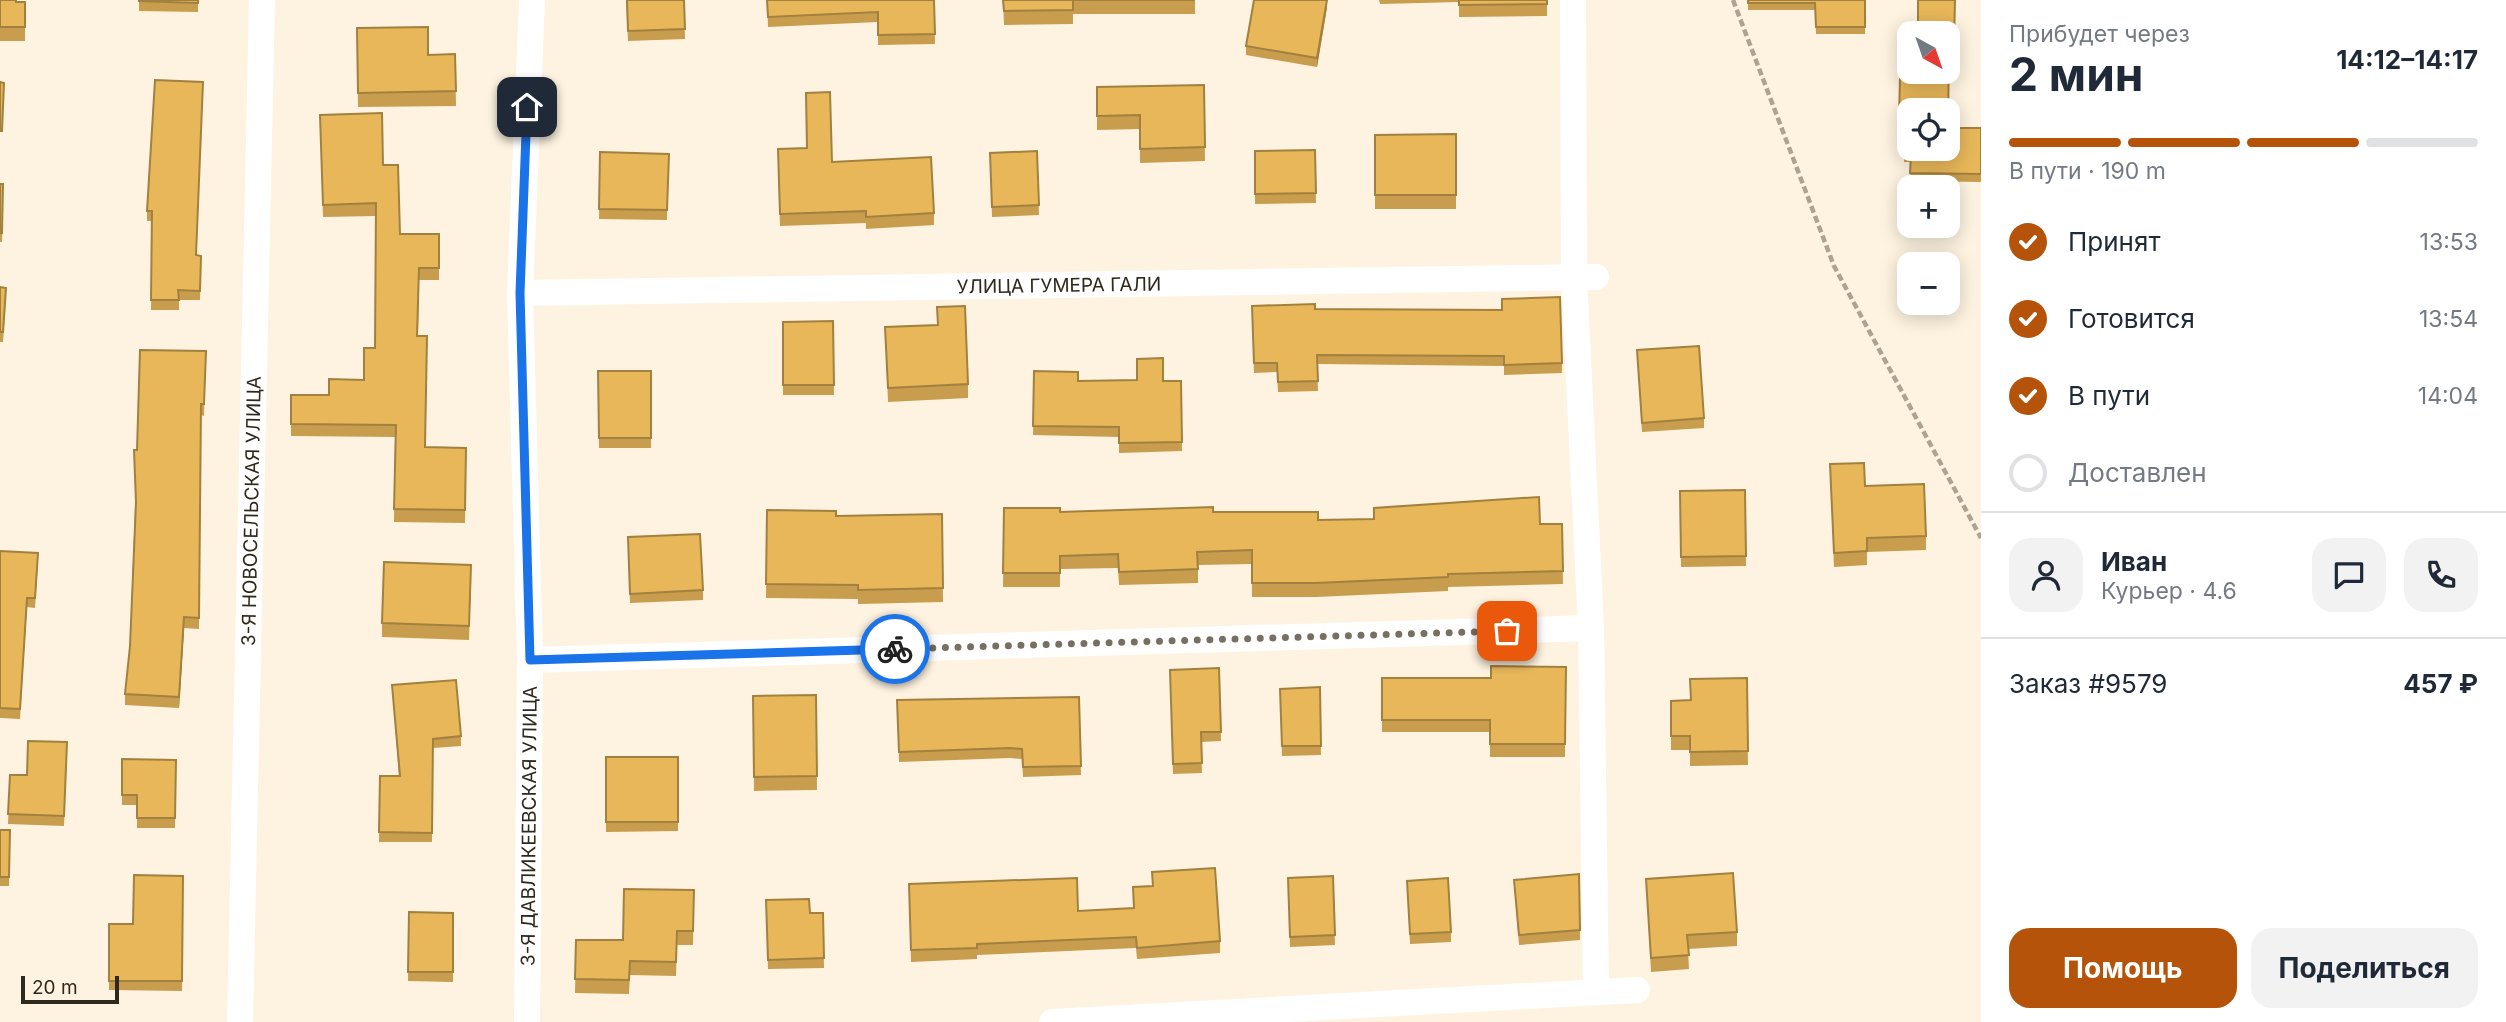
<!DOCTYPE html>
<html lang="ru">
<head>
<meta charset="utf-8">
<style>
	body { margin:0; font-family:Inter,sans-serif; background:#f2f2f3; color:#1f2937; height:100vh; display:flex; flex-direction:column; font-size:26px; white-space:nowrap }
	* { box-sizing:border-box; margin:0 }
	p { font-size:23px; color:#747a83 }
	.icon { flex:none; width:38px; height:38px; fill:none; stroke:currentColor; stroke-width:2; stroke-linecap:round; stroke-linejoin:round }
	.map { position:relative; flex:1; overflow:hidden }
	.details { display:flex; flex-direction:column; background:#fff; width:525px }
	.details>* { flex:none }
	.needle { width:46px; rotate:140deg }
	.controls { position:absolute; left:1897px; top:21px; display:grid; gap:14px }
	.controls a { display:grid; place-items:center; width:63px; height:63px; border-radius:14px; background:#fff; box-shadow:0 4px 18px #0003; font-size:35px }
	.scale { position:absolute; left:21px; bottom:18px; width:98px; box-sizing:border-box; padding-left:7px; border:4px solid #2f281c; border-top:0; font-size:19px; line-height:24px; white-space:nowrap; color:#2f281c; -webkit-text-stroke:5px #fef3e0; paint-order:stroke }
	.pin { position:absolute; display:grid; place-items:center; width:60px; height:60px; color:#fff; margin:-30px; border-radius:14px; box-shadow:0 4px 10px #0006 }
	.courier { position:absolute; display:grid; place-items:center; width:70px; height:70px; margin:-35px; border:5px solid #1a73e8; border-radius:50%; background:#fff; color:#222; box-shadow:0 2px 9px #0007 }
	.headline em { font-style:normal; font-weight:700 }
	.headline div { display:flex; flex-direction:column-reverse }
	.headline { display:flex; align-items:center; justify-content:space-between; height:119px; padding:0 28px }
	h1 { font-size:46px; font-weight:700; line-height:52px }
	.bar { display:grid; grid-template-columns:repeat(4,1fr); gap:10px 7px; align-content:center; height:84px; padding:0 28px }
	.bar i { height:9px; border-radius:5px; background:#e0e1e3 }
	.bar .on { background:#b45309 }
	.bar p { grid-column:span 4 }
	.line { display:flex; align-items:center; gap:18px; padding:0 28px; border-top:2px solid #e0e1e3 }
	.line div { flex:1 }
	.round { display:grid; place-items:center; flex:none; width:74px; height:74px; border-radius:21px; background:#f2f2f3 }
	ol { padding:0 28px; list-style:none }
	li { display:flex; align-items:center; gap:21px; height:77px }
	li p { margin-inline-start:auto }
	li .icon { padding:7px; border-radius:50%; background:#b45309; color:#fff; stroke-width:4 }
	li:last-child { color:#747a83 }
	li i { width:38px; height:38px; border:4px solid #e0e1e3; border-radius:50% }
	.cta { display:flex; gap:14px; margin-top:auto; padding:14px 28px }
	.cta a { flex:1; height:80px; border-radius:21px; background:#b45309; color:#fff; font-size:28px; font-weight:700; line-height:80px; text-align:center }
	.cta a+a { background:#f2f2f3; color:#1f2937 }
	main { display:flex; flex:1; min-height:0 }
	.map>svg:first-child { display:block }
	.lines { fill:none; stroke-linecap:round; stroke-linejoin:round }
	.path { stroke:#aca393; stroke-width:4.5; stroke-dasharray:7 3.5; stroke-linecap:butt }
	.minor { stroke:#fff; stroke-width:26 }
	.wall { fill:#c89d4d }
	.shaded-wall { fill:#a2803f }
	.building { fill:#e8b75a; stroke:#a2803f; stroke-width:2; fill-rule:evenodd }
	.done { stroke:#776f61; stroke-width:7; stroke-dasharray:0 12.6 }
	.route { stroke:#1a73e8; stroke-width:9 }
	.labels { text-anchor:middle; dominant-baseline:central; stroke-width:6; stroke-linejoin:round; paint-order:stroke }
	.street-label { font-size:19px; fill:#2f281c; stroke:#fef3e0 }
</style>
</head>
<body>
<main>
<div class="map">
<svg width="1981" height="1022" viewBox="0 0 1981 1022">
	<rect width="100%" height="100%" fill="#fef3e0"/>
	<g class="lines">
		<path class="path" d="M1733,0L1834,266L1981,538"/>
		<g class="minor">
			<path d="M1573,0L1574,277L1591,628L1596,992"/>
			<path id="s1" d="M520,293L1596,277"/>
			<path d="M530,660L1591,628"/>
			<path id="s2" d="M240,1022L262,0"/>
			<path id="s3" d="M527,1022L530,660L520,293L532,0"/>
			<path d="M1052,1022L1637,990"/>
		</g>
	</g>
	<g class="wall">
		<path d="M0,0L16,2H25V41H0Z"/>
		<path d="M139,0H198V12L139,11Z"/>
		<path d="M626,0H684L685,39L628,41Z"/>
		<path d="M767,0H934L935,44L878,45V22L768,27Z"/>
		<path d="M1003,0H1195V14H1073V24L1004,25Z"/>
		<path d="M1379,0H1547V16L1459,17V2L1380,4Z"/>
		<path d="M1748,0H1865V34H1816L1815,10H1748Z"/>
		<path d="M1955,0L1954,52H1949L1948,128H1981V182L1910,181L1911,162H1904V124L1899,123L1900,79H1917Z"/>
		<path d="M1327,7L1317,67L1246,55V46Z"/>
		<path d="M357,28L428,55L455,54L456,106L358,107Z"/>
		<path d="M155,80L197,255L201,256L200,300H179V310H151L152,221H147V211Z"/>
		<path d="M1204,85L1205,161L1140,163V129L1097,130V87Z"/>
		<path d="M320,115L383,165L400,234H439V280H419L418,336L426,447L466,448L465,523L394,522L395,437L291,436V395H329L364,380L375,348L376,216L323,217Z"/>
		<path d="M1456,134V209H1375V135Z"/>
		<path d="M1315,150L1316,203L1255,204V151Z"/>
		<path d="M1037,151L1039,215L992,217L990,153Z"/>
		<path d="M600,152L669,154L667,220L599,219Z"/>
		<path d="M778,161L832,162L934,213V225L866,229V223L780,226Z"/>
		<path d="M0,184H3L2,242H0Z"/>
		<path d="M0,287L6,298L3,342H0Z"/>
		<path d="M1252,306L1315,309L1562,363V373L1504,375V366L1317,364L1318,391L1278,392L1277,372L1254,373Z"/>
		<path d="M937,307L968,384V398L888,402L885,327L937,325Z"/>
		<path d="M833,321L834,395H783V322Z"/>
		<path d="M1637,350L1704,418V428L1642,432Z"/>
		<path d="M206,351L204,416L201,415L199,629L184,628L179,708L125,705V694L130,646L137,450Z"/>
		<path d="M598,371H651V448H599Z"/>
		<path d="M1034,371L1078,381H1181L1182,451L1119,453V437L1033,435Z"/>
		<path d="M1830,464L1865,486L1926,536V550L1867,552V565L1834,567Z"/>
		<path d="M1745,490L1746,566L1681,567L1680,491Z"/>
		<path d="M1004,508L1060,512H1213L1318,520L1540,524H1562L1563,584L1448,587V591L1316,597H1252V564L1198,565V583L1119,585L1118,568L1060,569V587H1003Z"/>
		<path d="M767,510L836,516L942,514L943,602L858,604V599L766,598Z"/>
		<path d="M628,547L703,590V600L630,603Z"/>
		<path d="M0,551L38,563L35,608L27,607L20,719L0,718Z"/>
		<path d="M471,580L469,640L382,637V623Z"/>
		<path d="M1566,667L1565,757H1490V732H1382V678H1491Z"/>
		<path d="M1219,668L1221,741L1201,742L1202,773L1173,774L1170,670Z"/>
		<path d="M1747,678L1748,765L1690,766V750H1671V701L1690,700Z"/>
		<path d="M392,685L461,736V746L433,748L432,842H379L380,776H399Z"/>
		<path d="M1320,687L1321,755L1282,756L1280,689Z"/>
		<path d="M816,695L817,790L754,791L753,696Z"/>
		<path d="M1079,697L1081,775L1023,777L1022,759L1010,758L899,762L897,700Z"/>
		<path d="M67,752L64,826L8,824L10,775H27Z"/>
		<path d="M606,757H678V831L606,832Z"/>
		<path d="M122,759L176,760L175,828H137V805H122Z"/>
		<path d="M0,830H10L9,886H0Z"/>
		<path d="M1152,872L1220,941V953L1137,959L1136,948L977,955V959L911,962L909,884L1078,911L1133,908V887L1152,886Z"/>
		<path d="M1579,874L1580,940L1519,945L1514,880Z"/>
		<path d="M183,876L182,991L109,990V924H133Z"/>
		<path d="M1333,876L1335,945L1290,947L1288,878Z"/>
		<path d="M1646,879L1737,932V946L1688,949L1689,969L1651,972Z"/>
		<path d="M1407,881L1451,932V942L1410,944Z"/>
		<path d="M694,890L693,945H677L676,976L630,975L629,994L575,993L576,940H623Z"/>
		<path d="M766,900L810,913H823L824,968L768,969Z"/>
		<path d="M409,912L453,913V982L408,981Z"/>
	</g>
	<g class="shaded-wall">
		<path d="M1327,0V7L1317,67V58Z"/>
		<path d="M184,617V628L179,708V697Z"/>
	</g>
	<g class="building">
		<path d="M0,0H16V2H25V27H0Z"/>
		<path d="M139,0H198V3L139,1Z"/>
		<path d="M627,0H684L685,29L628,31Z"/>
		<path d="M767,0H934L935,34L878,35V12L768,17Z"/>
		<path d="M1003,0H1195H1073V10L1004,11Z"/>
		<path d="M1254,0H1327L1317,58L1246,46Z"/>
		<path d="M1459,0H1547V4L1459,5Z"/>
		<path d="M1748,0H1865V27H1816L1815,3H1748Z"/>
		<path d="M1918,0H1955L1954,44H1949L1948,128H1981V174L1910,173L1911,154H1904V116H1899L1900,79H1917V72H1948V33H1918ZM1909,110H1948V149H1909Z"/>
		<path d="M428,27V55L455,54L456,91L358,93L357,28Z"/>
		<path d="M155,80L203,82L196,255L201,256L200,291L178,290L179,300H151L152,211H147Z"/>
		<path d="M0,82L4,83L2,131H0Z"/>
		<path d="M1204,85L1205,147L1140,149V115L1097,116V87Z"/>
		<path d="M830,92L832,162L931,157L934,213L866,217V211L780,214L778,149L807,148L806,93Z"/>
		<path d="M382,113L383,165H398L400,234H439V268H419L417,336H427L425,447L466,448L465,510L394,509L396,425L291,424V395H329V379L364,380V348H375L376,203L323,205L320,115Z"/>
		<path d="M1456,134V195H1375V135Z"/>
		<path d="M1315,150L1316,193L1255,194V151Z"/>
		<path d="M1037,151L1039,205L992,207L990,153Z"/>
		<path d="M600,152L669,154L667,210L599,209Z"/>
		<path d="M0,184H3L2,233H0Z"/>
		<path d="M0,287L6,288L3,332H0Z"/>
		<path d="M1560,297L1562,363L1504,365V356L1317,355L1318,381L1278,382L1277,363H1254L1252,306L1315,304V309L1502,310V299Z"/>
		<path d="M965,306L968,384L888,388L885,327L938,325L937,307Z"/>
		<path d="M833,321L834,385H783V322Z"/>
		<path d="M1699,346L1704,418L1642,423L1637,350Z"/>
		<path d="M140,350L206,351L204,404H201L199,618L184,617L179,697L125,694L130,646L136,502L134,450H137Z"/>
		<path d="M1163,358V381H1181L1182,442L1119,443V427L1033,426L1034,371L1078,372V381L1137,380V359Z"/>
		<path d="M598,371H651V438H599Z"/>
		<path d="M1864,463L1865,486L1924,484L1926,536L1867,538V551L1834,553L1830,464Z"/>
		<path d="M1745,490L1746,556L1681,557L1680,491Z"/>
		<path d="M1539,497L1540,524H1562L1563,571L1448,574V577L1316,583H1252V550L1197,552L1198,569L1119,572L1118,554L1060,556V573H1003L1004,508H1060V512L1213,507V512H1318V520L1374,519V508Z"/>
		<path d="M767,510L836,511V516L942,514L943,588L858,590V585L766,584Z"/>
		<path d="M700,534L703,590L630,594L628,537Z"/>
		<path d="M0,551L38,553L35,598H27L20,709L0,708Z"/>
		<path d="M384,562L471,565L469,626L382,623Z"/>
		<path d="M1491,666L1566,667L1565,744H1490V720H1382V678H1491Z"/>
		<path d="M1219,668L1221,732H1201L1202,763L1173,764L1170,670Z"/>
		<path d="M1747,678L1748,751L1690,752V736H1671V701L1691,700L1690,679Z"/>
		<path d="M456,680L461,736L433,739L432,833L379,832L380,776H400L392,685Z"/>
		<path d="M1320,687L1321,746H1282L1280,689Z"/>
		<path d="M816,695L817,776L754,777L753,696Z"/>
		<path d="M1079,697L1081,766L1023,767L1022,749L1010,748L899,752L897,700Z"/>
		<path d="M28,741L67,742L64,816L8,814L10,775H27Z"/>
		<rect x="606" y="757" width="72" height="65"/>
		<path d="M122,759L176,760L175,818H137V795H122Z"/>
		<path d="M0,830H10L9,877H0Z"/>
		<path d="M1215,868L1220,941L1137,948L1136,937L977,944V948L911,950L909,884L1077,878L1078,911L1134,908L1133,887L1153,886L1152,872Z"/>
		<path d="M1733,873L1737,932L1687,935L1689,955L1651,958L1646,879Z"/>
		<path d="M1579,874L1580,930L1519,935L1514,880Z"/>
		<path d="M134,875L183,876L182,981H109V924H133Z"/>
		<path d="M1333,876L1335,935L1290,937L1288,878Z"/>
		<path d="M1448,878L1451,932L1410,934L1407,881Z"/>
		<path d="M624,889L694,890L693,931H677L676,962L630,961L629,980L575,979L576,940H623Z"/>
		<path d="M809,899L810,913H823L824,958L768,960L766,900Z"/>
		<path d="M409,912L453,913V972H408Z"/>
	</g>
	<g class="lines">
		<path class="done" d="M895,649L1507,631"/>
		<path class="route" d="M527,107L520,293L530,660L895,649"/>
	</g>
	<g class="labels">
		<g class="street-label">
			<text stroke="none"><textPath href="#s1" startOffset="539">УЛИЦА ГУМЕРА ГАЛИ</textPath></text>
			<text stroke="none"><textPath href="#s2" startOffset="511">3-Я НОВОСЕЛЬСКАЯ УЛИЦА</textPath></text>
			<text stroke="none"><textPath href="#s3" startOffset="196">3-Я ДАВЛИКЕЕВСКАЯ УЛИЦА</textPath></text>
		</g>
	</g>
</svg>
<div class="controls">
<a><svg class="needle" viewBox="-14 -14 28 28"><path d="M0-13l5 13h-10z" fill="#e53935"/><path d="M0 13l5-13h-10z" fill="#747a83"/></svg></a>
<a><svg class="icon" aria-label="locate" viewBox="0 0 24 24"><circle cx="12" cy="12" r="6"/><path d="M12 2v4M12 18v4M2 12h4M18 12h4"/></svg></a>
<a>+</a>
<a>−</a>
</div>
<div class="scale">20 m</div>
<div class="pin" style="left:1507px;top:631px;background:#ea580c"><svg class="icon" aria-label="bag" viewBox="0 0 24 24"><path d="M5 8h14l-1 12H6zM9 8a3 3 0 0 1 6 0"/></svg></div>
<div class="pin" style="left:527px;top:107px;background:#1f2937"><svg class="icon" aria-label="home" viewBox="0 0 24 24"><path d="M3 11l9-7 9 7M6 9v11h12V9"/></svg></div>
<div class="courier" style="left:895px;top:649px"><svg class="icon" aria-label="bike" viewBox="0 0 24 24"><circle cx="6" cy="16" r="4"/><circle cx="18" cy="16" r="4"/><path d="M6 16l4-8h5l3 8M10 8l3 8H6M13 5h3"/></svg></div>
</div>
<section class="details">
<div class="headline"><div><h1>2 мин</h1><p>Прибудет через</p></div><em>14:12–14:17</em></div>
<div class="bar"><i class="on"></i><i class="on"></i><i class="on"></i><i></i><p>В пути · 190 m</p></div>
<ol>
<li><svg class="icon" aria-label="check" viewBox="0 0 24 24"><path d="M5 12l5 5 9-10"/></svg>Принят<p>13:53</p></li>
<li><svg class="icon" aria-label="check" viewBox="0 0 24 24"><path d="M5 12l5 5 9-10"/></svg>Готовится<p>13:54</p></li>
<li><svg class="icon" aria-label="check" viewBox="0 0 24 24"><path d="M5 12l5 5 9-10"/></svg>В пути<p>14:04</p></li>
<li><i></i>Доставлен</li>
</ol>
<div class="line" style="height:126px"><a class="round"><svg class="icon" aria-label="person" viewBox="0 0 24 24"><circle cx="12" cy="8" r="4"/><path d="M4 21q1-7 8-7t8 7"/></svg></a><div><b>Иван</b><p>Курьер · 4.6</p></div><a class="round"><svg class="icon" aria-label="chat" viewBox="0 0 24 24"><path d="M4 5h16v11H9l-5 4z"/></svg></a><a class="round"><svg class="icon" aria-label="phone" viewBox="0 0 24 24"><path d="M5 4h4l2 5-3 2q2 4 5 5l2-3 5 2v4C11 20 4 13 5 4z"/></svg></a></div>
<div class="line" style="height:91px"><div>Заказ #9579</div><b>457 ₽</b></div>
<div class="cta"><a>Помощь</a><a>Поделиться</a></div>
</section>
</main>
</body>
</html>
